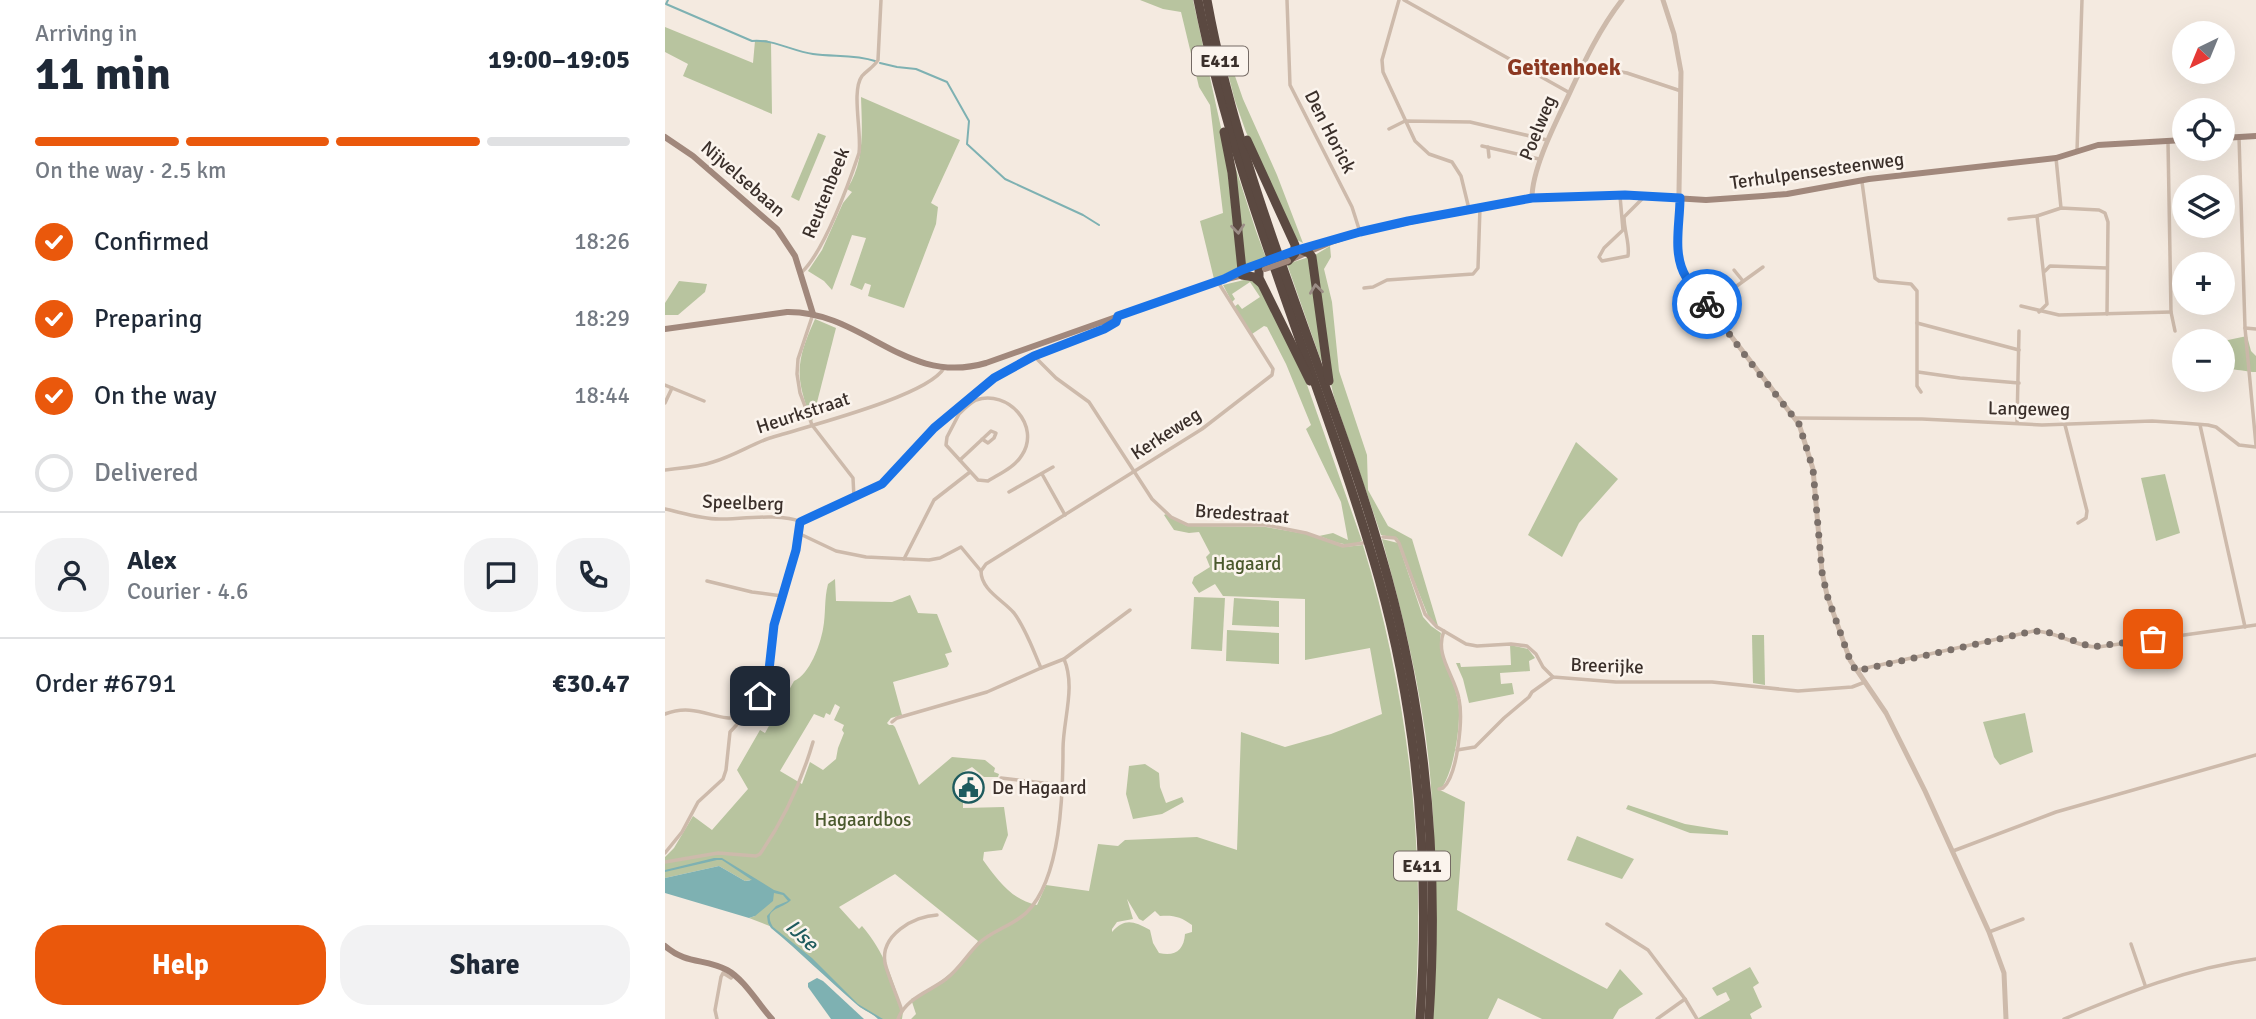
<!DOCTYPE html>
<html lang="en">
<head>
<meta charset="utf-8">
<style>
	body { margin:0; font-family:Signika,sans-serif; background:#f2f2f3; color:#1f2937; height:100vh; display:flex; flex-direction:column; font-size:26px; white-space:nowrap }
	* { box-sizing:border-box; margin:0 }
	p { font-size:23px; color:#747a83 }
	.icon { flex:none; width:38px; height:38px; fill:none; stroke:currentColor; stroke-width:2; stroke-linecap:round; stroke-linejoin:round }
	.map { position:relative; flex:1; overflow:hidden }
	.sheet { display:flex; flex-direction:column; background:#fff; width:665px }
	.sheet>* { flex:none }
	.needle { width:46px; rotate:223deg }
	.controls { position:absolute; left:1507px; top:21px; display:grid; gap:14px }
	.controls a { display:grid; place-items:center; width:63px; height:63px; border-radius:50%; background:#fff; box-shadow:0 7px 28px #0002; font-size:35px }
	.pin { position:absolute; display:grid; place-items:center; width:60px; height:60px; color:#fff; margin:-30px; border-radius:14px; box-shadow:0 4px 10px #0006 }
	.courier { position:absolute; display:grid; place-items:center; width:70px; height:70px; margin:-35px; border:5px solid #1a73e8; border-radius:50%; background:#fff; color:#222; box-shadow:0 2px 9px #0007 }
	.head em { font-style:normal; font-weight:800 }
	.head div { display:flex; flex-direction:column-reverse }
	.head { display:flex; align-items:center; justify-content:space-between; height:119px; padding:0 35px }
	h1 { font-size:46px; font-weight:800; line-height:52px }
	.bar { display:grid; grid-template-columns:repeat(4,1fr); gap:10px 7px; align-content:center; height:84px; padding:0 35px }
	.bar i { height:9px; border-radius:5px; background:#e0e1e3 }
	.bar .selected { background:#ea580c }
	.bar p { grid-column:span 4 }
	.line { display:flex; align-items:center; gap:18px; padding:0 35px; border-top:2px solid #e0e1e3 }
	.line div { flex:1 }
	.round { display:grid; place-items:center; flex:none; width:74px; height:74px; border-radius:28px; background:#f2f2f3 }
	ol { padding:0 35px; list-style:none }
	li { display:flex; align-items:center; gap:21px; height:77px }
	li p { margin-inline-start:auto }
	li .icon { padding:7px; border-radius:50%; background:#ea580c; color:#fff; stroke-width:4 }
	li:last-child { color:#747a83 }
	li i { width:38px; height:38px; border:4px solid #e0e1e3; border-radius:50% }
	.button { display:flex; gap:14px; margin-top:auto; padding:14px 35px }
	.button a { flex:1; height:80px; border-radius:28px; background:#ea580c; color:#fff; font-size:28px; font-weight:800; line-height:80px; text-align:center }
	.button a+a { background:#f2f2f3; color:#1f2937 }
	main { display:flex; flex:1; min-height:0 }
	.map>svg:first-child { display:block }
	.green { fill:#b8c49f; fill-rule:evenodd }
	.water { fill:#7eb1b2 }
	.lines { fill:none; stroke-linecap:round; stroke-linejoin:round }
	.stream { stroke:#7eb1b2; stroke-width:2 }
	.minor { stroke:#cdbaab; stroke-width:3.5 }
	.tertiary { stroke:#cdbaab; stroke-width:5 }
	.secondary { stroke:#a1887c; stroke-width:6 }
	.motorway { stroke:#5b4941; stroke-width:9 }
	.secondary-bridge { stroke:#a1887c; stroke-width:6 }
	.oneway { stroke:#9b8d86 }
	.done { stroke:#7b706a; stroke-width:7; stroke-dasharray:0 12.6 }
	.route { stroke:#1a73e8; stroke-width:9 }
	.labels { text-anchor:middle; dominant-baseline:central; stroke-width:5; stroke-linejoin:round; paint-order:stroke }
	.shield { fill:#fbf4ed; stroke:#746a64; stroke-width:2 }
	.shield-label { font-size:18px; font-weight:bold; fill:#3a2f2a }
	.street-label { font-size:19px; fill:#3a2f2a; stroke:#fbf4ed }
	.park-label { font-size:19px; fill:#4a592d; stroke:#fbf4ed }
	.poi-label { font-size:19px; fill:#3a2f2a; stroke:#fbf4ed; text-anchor:start }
	.water-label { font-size:21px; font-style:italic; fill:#1e5b5e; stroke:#fbf4ed }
	.quarter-label { font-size:23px; font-weight:bold; fill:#8c3821; stroke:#fbf4ed }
</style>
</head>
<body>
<main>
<section class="sheet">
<div class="head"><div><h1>11 min</h1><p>Arriving in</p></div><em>19:00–19:05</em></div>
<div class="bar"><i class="selected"></i><i class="selected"></i><i class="selected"></i><i></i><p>On the way · 2.5 km</p></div>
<ol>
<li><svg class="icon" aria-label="check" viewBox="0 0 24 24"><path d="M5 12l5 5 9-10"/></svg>Confirmed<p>18:26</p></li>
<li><svg class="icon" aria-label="check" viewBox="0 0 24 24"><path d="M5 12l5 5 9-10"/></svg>Preparing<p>18:29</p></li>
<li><svg class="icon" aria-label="check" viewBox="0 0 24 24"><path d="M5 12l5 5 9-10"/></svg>On the way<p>18:44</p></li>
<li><i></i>Delivered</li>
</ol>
<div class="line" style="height:126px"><a class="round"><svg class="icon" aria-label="person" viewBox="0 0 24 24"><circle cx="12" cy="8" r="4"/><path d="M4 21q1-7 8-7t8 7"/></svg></a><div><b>Alex</b><p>Courier · 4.6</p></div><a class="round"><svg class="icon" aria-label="chat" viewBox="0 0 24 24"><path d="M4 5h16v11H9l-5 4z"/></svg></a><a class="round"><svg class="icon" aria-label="phone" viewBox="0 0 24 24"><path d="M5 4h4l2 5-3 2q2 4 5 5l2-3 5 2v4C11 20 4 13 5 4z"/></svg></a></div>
<div class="line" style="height:91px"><div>Order #6791</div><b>€30.47</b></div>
<div class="button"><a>Help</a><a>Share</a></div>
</section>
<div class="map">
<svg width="1591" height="1019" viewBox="0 0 1591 1019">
	<rect width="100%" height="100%" fill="#f4eae0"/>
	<g class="green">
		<path d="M475,0H528L560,146L573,268L549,279L535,221L558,213L545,105L534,87L516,12L498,9Z"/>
		<path d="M0,27L88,63L90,41L101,40L106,42L107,114L18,76L23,64L0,52Z"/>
		<path d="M557,50L563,56L578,99L612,175L638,243L632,240L581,132L570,101Z"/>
		<path d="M196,97L295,140L266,203L273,207L271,224L239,308L203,296L206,285L200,283L197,290L185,285L201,238L187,235L167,290L159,281L143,271L157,250L178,203L187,192L182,189C200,162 197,128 196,97Z"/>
		<path d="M153,133L161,136L134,201L126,197Z"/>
		<path d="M570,166L591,231L601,258L580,265L568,167Z"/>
		<path d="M665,246L666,257L659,269L667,302L674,371L702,455L703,490L723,526L747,539L773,626L764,618L732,538L716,535L669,397L664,376L650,255Z"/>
		<path d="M644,257L658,360L656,361L622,264Z"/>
		<path d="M579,280L592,282L640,379L697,541C682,549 669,541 654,536L668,533L683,540L676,502L641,429L646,425L621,364L602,327L599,326L587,334L569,307L573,304L577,309L595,297L585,282L567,294L570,299L567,302L558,285Z"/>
		<path d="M14,281L42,284L40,292L13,315H0V303Z"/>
		<path d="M150,319L171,328L147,422C130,377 130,363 150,319Z"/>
		<path d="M1582,336L1586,351L1591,356V372C1581,372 1566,367 1558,371V361L1562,360L1558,351V345L1563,340Z"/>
		<path d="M911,442L953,479L914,523L897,557L863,535Z"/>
		<path d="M1500,474L1515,533L1491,541L1476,478Z"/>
		<path d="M501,514L522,526L601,527L641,534L679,547L698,545C732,657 751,774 753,891C754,934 752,976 750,1019H246L251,1014L246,999C272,987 299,965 313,941L230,874L174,907L194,929L197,926C220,953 227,978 238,1012L237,1019H215L195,1007L107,927L84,918L90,916L85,880L80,881L54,866L0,878V857L9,848L28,816L47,830L83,789L72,770L95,730L100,733L129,681C145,674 155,645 158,629C161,614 159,599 163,584L170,579L171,601L227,602L245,595L253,613L272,614L287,652L280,654L284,664L282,667L228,682L237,715L226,718L222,723L224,725H228L230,727L254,785L287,757L320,760L330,768L329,772L334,774L333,777H319L307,767L298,772V808L339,807L343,835L337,850L319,852L318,860C332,879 346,900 372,905L381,885L424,891L433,844L453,846L460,840L532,837L572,850L576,732L620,747L666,734L717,714L705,648L640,660V599L558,596L550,584L534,593L527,583L529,577L545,567L541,557L545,553L534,532L524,533L509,530L499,515ZM170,704L175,707L169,720L179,725L177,730L179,733L173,748L171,759L158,770L145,762L137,784L115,771L149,714L159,718L161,713L165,715ZM462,899L474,919L478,921L490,911L495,916C509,915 516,917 527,925V932L520,934C519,950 510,957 494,953L488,943L485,930C468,921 460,918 447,932V929L452,922L468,919Z"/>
		<path d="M717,539L733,543L758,617L766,626L776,633C771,659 789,676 793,701C797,721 789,774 775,790L800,802L792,910L942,989L955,969L978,994L954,1009L948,1019H877L833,998L823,1019H768C772,933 772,849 764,763C756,687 737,612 717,539Z"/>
		<path d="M529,597L560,598L557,651L526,649Z"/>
		<path d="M569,598L614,601V627L567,625Z"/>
		<path d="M562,630L614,633V664L561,661Z"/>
		<path d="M1087,635H1099L1100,685L1088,683Z"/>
		<path d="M845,645L863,649L870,658L864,661L865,671L835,673L836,684L847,683L849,694L804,703L798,679L791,663H795L796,667L846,665Z"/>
		<path d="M1360,713L1368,752L1335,765L1329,757L1318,722Z"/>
		<path d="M480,764L494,773L495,787L501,803L517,797L519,802L497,814L468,819L461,794L464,766Z"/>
		<path d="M963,805L1020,824L1063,831V835L1025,833L961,809Z"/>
		<path d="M912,836L969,859L957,879L902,860Z"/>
		<path d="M1085,967L1094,983L1088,987L1097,1007L1085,1014L1087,1019H1032L1065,1000L1061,992L1052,996L1047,988Z"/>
	</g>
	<g class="water">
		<path d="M49,858H57L109,890L119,893L126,900C116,910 97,908 108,927L147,958L193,1004L218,1019H213C206,1012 197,1010 190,1003C161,978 135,952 106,928L103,923L102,916L111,906L123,901L118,895L109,893L108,901L90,916L84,918L0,893V878L54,866L80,881L87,880L57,860H52L0,872V870Z"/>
		<path d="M152,978L158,981L199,1019H166L143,987V983Z"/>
	</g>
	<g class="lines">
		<g class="stream">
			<path d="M3,0L1,4L87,41C108,39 127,51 148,54C168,57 190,54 210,61"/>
			<path d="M215,63L232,67L251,69L282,82L304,121L302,144L340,179L418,215L434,225"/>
		</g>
		<g class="minor">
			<path d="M622,0L625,85L687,207L695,232"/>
			<path d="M734,0L717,60L718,72L750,141L764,154L787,162L796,176L804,209"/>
			<path d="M739,0L905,93"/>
			<path d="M918,65L962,73L1016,91"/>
			<path d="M724,129L740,121L805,122L882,140"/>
			<path d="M1574,137L1580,328L1591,445"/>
			<path d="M1503,142L1506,312L1510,331"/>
			<path d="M817,146L874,159"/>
			<path d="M823,147L824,157"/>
			<path d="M1412,151L1417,0"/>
			<path d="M1391,158L1396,208"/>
			<path d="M1197,182L1210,278L1214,281L1246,284L1252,291V386L1256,392"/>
			<path d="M955,196L958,230L939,248L934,257L937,261L963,256C965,243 959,231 959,217L980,196"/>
			<path d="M1372,216L1382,304L1374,312"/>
			<path d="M1344,219L1372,216L1396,208L1434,210L1440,213L1443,222L1442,314"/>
			<path d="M1069,270L1078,281"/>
			<path d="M1380,271L1385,266L1442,268"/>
			<path d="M136,273C159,252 184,183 194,153C197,132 186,91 197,76C202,70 209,67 213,60L216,0"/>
			<path d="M699,288L708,287L722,280L808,274L813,268L815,207"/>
			<path d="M1044,306L1098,267"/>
			<path d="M1356,306L1394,315L1506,312"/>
			<path d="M148,314L133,359L132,374L135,393L147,425L188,478L189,498"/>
			<path d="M1252,323L1354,350"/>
			<path d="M1580,328L1591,329"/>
			<path d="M369,356L391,378L424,402L487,499L506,517L523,525H601L641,533L678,546L698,543"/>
			<path d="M1253,372L1295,378L1354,383"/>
			<path d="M0,385L39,401"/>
			<path d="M0,403L7,388"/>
			<path d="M290,410L294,414L282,437L281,445L313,480L323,481C334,474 350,467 357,455C376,426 343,389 311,400C305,403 299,409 294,414"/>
			<path d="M1130,418L1257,419L1377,425L1487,421L1518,423L1543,425L1551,427L1574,445L1591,447"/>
			<path d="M1352,423L1354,331"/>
			<path d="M1400,425L1422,511L1421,518L1413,523"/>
			<path d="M1535,425L1580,627"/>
			<path d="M295,460L326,431L331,433L329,438L323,443L317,439"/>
			<path d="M0,470C16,468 33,467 48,462C66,457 84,446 102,439C138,427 262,397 279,368"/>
			<path d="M377,474L400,515"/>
			<path d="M344,492L388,467"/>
			<path d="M0,509C18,513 36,519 54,519C76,519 116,513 136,522L217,484L266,432L307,395L329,378L367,357L451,322L453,316"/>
			<path d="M133,533L171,551L201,557L264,560L275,558L296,547L316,571C316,590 338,600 349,613C361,629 368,650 376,668L399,659L465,610"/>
			<path d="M718,537L730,538L734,543L760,614L772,627L801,644L812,646L846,644L862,646L871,654L878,667L888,677L951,682H1047L1133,691L1187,687L1200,682"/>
			<path d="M239,559L269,500L305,472"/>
			<path d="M316,571L321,564L537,429L607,375L608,369L553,282"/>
			<path d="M42,581L87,592L117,596"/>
			<path d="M1192,670L1369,631C1392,631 1410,647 1433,647L1591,625"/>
			<path d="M0,714C33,701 54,725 77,716"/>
			<path d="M227,722L232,718L322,692L376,668"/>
			<path d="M792,750L810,747L839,718L864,697L867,692L888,677"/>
			<path d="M336,778L396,785"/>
			<path d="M774,789L778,788C793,775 798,718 794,699C790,676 769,655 779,631"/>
			<path d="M1288,851L1391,812L1591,755"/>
			<path d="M0,853L17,832L33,802L58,779L61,770L65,732L87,708L101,685L109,625L131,550L136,522"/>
			<path d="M0,862L53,853L91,856L95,854C120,818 136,783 148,742"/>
			<path d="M942,924L983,950L1020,999L1032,1019"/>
			<path d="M1324,932L1358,919"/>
			<path d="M1466,944L1480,985"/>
			<path d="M237,1011C232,995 224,979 220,963C215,935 249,916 272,915"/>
			<path d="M52,1019L50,1010L56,977L58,973L66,978L69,975"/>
			<path d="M233,1019C241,998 264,992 281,979C294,969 302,955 313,944C327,930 348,926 362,912C396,878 398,794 398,749C398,720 411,687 399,659"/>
			<path d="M992,1019L1020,999"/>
			<path d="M1399,1019C1461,993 1523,968 1591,959"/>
		</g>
		<g class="tertiary">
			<path d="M998,0L1009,34L1016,72L1013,251L1015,265L1021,278L1134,424L1148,469L1157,572L1162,595L1185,660L1221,713L1260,791L1324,932L1339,973L1341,1019"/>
			<path d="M867,198C867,171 887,130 899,105C916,69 932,32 957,0"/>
		</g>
		<g class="secondary">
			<path d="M0,137L28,156L112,229L130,256L148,314"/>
			<path d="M1558,138L1591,136"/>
			<path d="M625,260L666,242L699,231L862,198L960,195L1041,200L1098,196L1122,194L1204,179L1391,158L1433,145L1519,140"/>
			<path d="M576,270L599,262"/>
			<path d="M0,329L122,312C199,311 240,387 321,363L550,282L578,275"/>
			<path d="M0,946C22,965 40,958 62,970C79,979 94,1005 107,1019"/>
		</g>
		<g class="motorway">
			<path d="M533,0C572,199 659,385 714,579C754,722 765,872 755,1019"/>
			<path d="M542,0C578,199 670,385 723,579C762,722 774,871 764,1019"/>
			<path d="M559,132L567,173L577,270"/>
			<path d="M582,140L630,245V253L623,261"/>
			<path d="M637,250L644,253L647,257L664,381"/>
			<path d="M601,261L594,269V278L645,381"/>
			<path d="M577,275L589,277L596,283"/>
		</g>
		<g class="secondary-bridge">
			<path d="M601,261L625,253"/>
			<path d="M600,269L623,261"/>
		</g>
	</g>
	<defs><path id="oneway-chevron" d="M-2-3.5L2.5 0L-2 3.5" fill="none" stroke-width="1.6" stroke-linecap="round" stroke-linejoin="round" transform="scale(1.75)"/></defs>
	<g class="oneway">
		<use href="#oneway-chevron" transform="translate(573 229) rotate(84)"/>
		<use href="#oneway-chevron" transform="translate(651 289) rotate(-97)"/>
	</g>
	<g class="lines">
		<path class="done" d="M1042,304L1082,358L1134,424L1148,469L1157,572L1162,595L1185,660L1191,671L1369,631L1388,633L1426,647L1488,639"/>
		<path class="route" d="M95,696L103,679L109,625L131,550L135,522L217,484L269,428L329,378L369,356L439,329L451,322L453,316L559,279L577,270L629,251L695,232L743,221L867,198L960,195L1015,198C1015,224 1007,254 1021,277C1026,287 1035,295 1042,304"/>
	</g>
	<defs>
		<symbol id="civic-ring" viewBox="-11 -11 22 22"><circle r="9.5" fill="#fbf4ed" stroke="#1e5b5e" stroke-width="1.5"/><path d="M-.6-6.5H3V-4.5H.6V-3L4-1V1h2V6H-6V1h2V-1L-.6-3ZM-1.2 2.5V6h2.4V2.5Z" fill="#1e5b5e"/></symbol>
	</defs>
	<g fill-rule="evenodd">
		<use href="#civic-ring" x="286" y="770" width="35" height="35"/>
	</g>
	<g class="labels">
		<g class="shield">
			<rect x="527" y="46.5" width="56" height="29" rx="5"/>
			<rect x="729" y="851.5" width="56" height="29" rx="5"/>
		</g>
		<g class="shield-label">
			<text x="555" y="61">E411</text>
			<text x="757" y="866">E411</text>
		</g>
		<g class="street-label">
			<text transform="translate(873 128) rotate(-68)">Poelweg</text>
			<text transform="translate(665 132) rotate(63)">Den Horick</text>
			<text transform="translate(1152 171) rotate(-8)">Terhulpensesteenweg</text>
			<text transform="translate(78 179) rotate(41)">Nijvelsebaan</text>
			<text transform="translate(161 193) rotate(-68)">Reutenbeek</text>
			<text transform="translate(1364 409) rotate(1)">Langeweg</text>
			<text transform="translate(138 413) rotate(-18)">Heurkstraat</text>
			<text transform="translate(501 434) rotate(-33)">Kerkeweg</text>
			<text transform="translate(78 503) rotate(2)">Speelberg</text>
			<text transform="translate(577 514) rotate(4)">Bredestraat</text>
			<text transform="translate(942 666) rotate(2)">Breerijke</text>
		</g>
		<g class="park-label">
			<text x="582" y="564">Hagaard</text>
			<text x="198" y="820">Hagaardbos</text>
		</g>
		<g class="poi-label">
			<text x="327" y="788">De Hagaard</text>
		</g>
		<g class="water-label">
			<text transform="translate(137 935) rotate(43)">IJse</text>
		</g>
		<g class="quarter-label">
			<text x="899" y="67">Geitenhoek</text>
		</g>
	</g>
</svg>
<div class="controls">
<a><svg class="needle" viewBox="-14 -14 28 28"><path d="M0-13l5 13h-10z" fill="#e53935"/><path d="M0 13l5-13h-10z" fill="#747a83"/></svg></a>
<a><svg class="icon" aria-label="locate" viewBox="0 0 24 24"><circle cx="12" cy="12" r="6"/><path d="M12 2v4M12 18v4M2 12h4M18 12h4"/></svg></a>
<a><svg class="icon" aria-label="layers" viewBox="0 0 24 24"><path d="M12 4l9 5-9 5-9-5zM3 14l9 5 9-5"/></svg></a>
<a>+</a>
<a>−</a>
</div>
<div class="pin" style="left:1488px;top:639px;background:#ea580c"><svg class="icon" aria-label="bag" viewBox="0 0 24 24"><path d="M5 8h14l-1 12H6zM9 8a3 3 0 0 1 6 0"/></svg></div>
<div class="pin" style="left:95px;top:696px;background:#1f2937"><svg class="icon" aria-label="home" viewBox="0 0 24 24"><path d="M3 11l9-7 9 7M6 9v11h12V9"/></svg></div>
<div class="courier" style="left:1042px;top:304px"><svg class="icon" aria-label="bike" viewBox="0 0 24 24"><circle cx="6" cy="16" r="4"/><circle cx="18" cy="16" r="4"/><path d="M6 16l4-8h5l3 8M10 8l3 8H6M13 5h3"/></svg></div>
</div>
</main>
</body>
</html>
